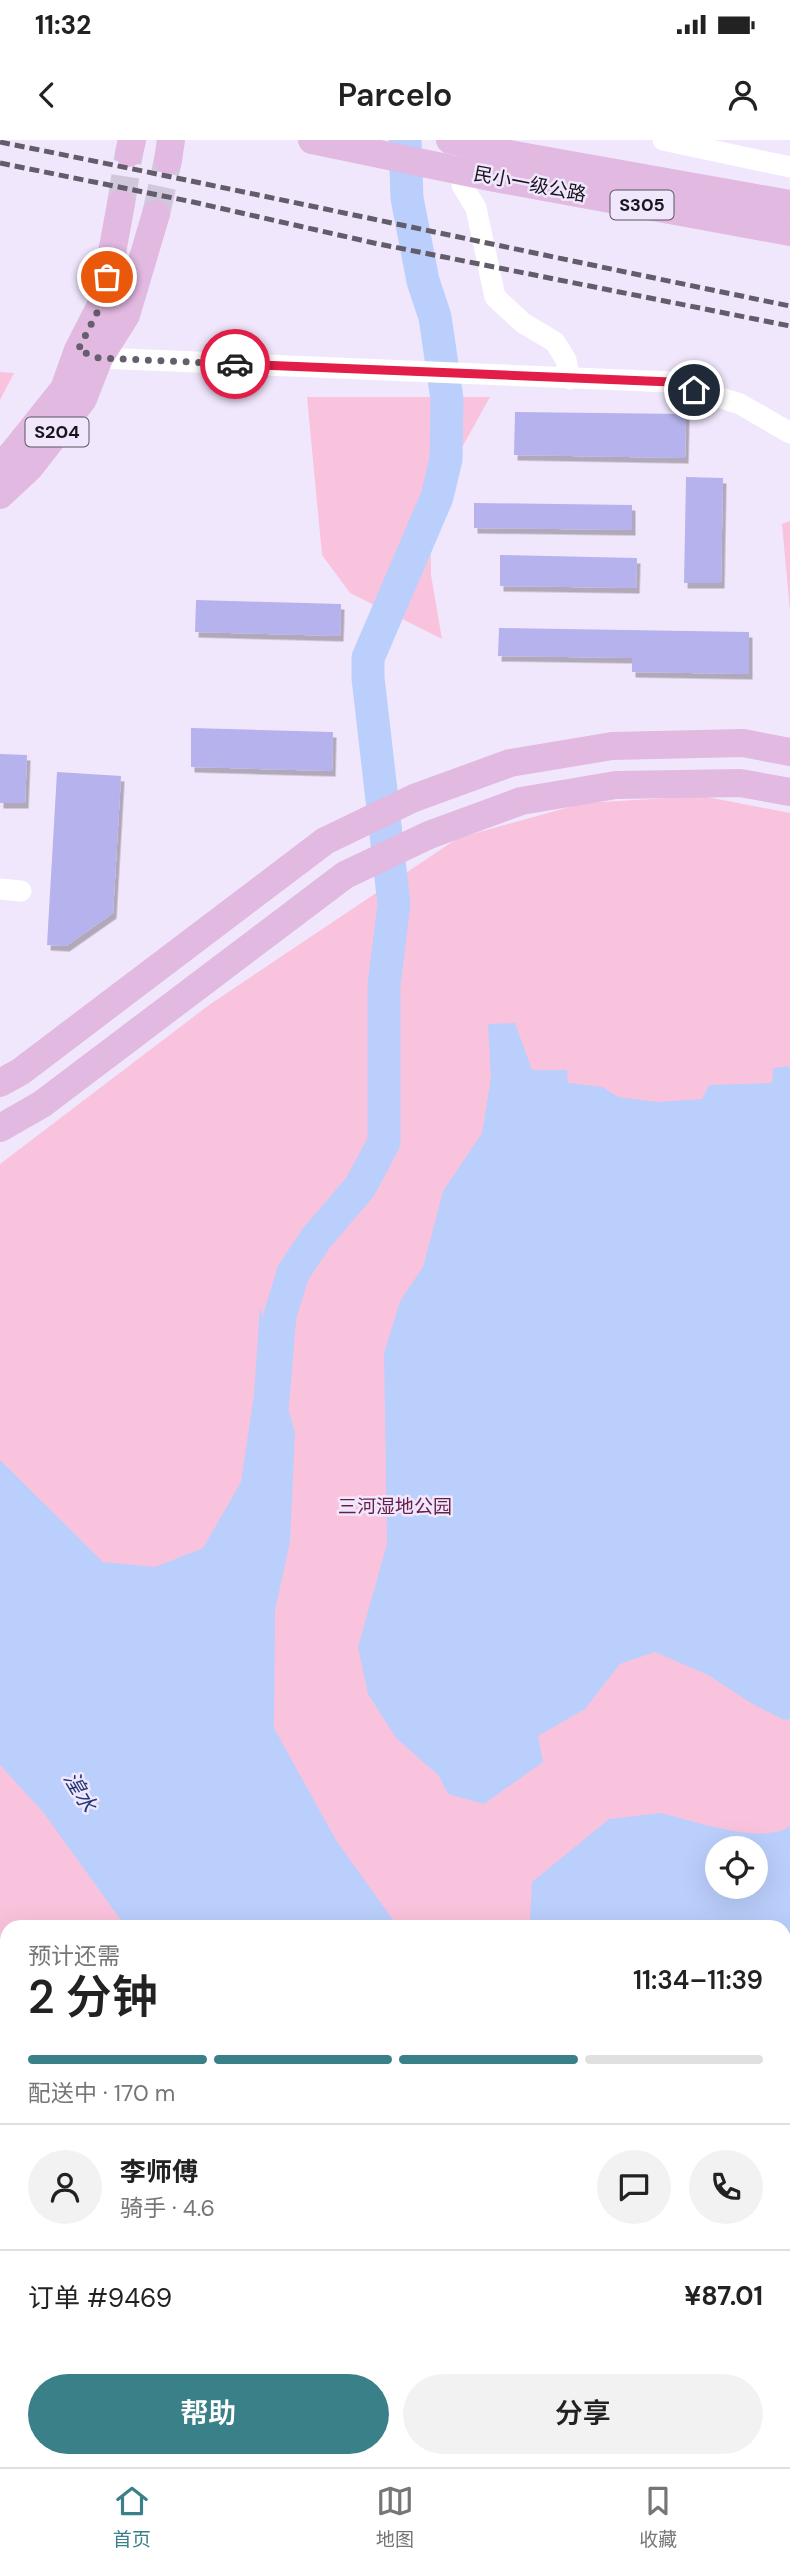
<!DOCTYPE html>
<html lang="zh">
<head>
<meta charset="utf-8">
<style>
	body { margin:0; font-family:"DM Sans","Noto Sans SC",sans-serif; background:#f2f2f2; color:#222; height:100vh; display:flex; flex-direction:column; font-size:26px; white-space:nowrap }
	* { box-sizing:border-box; margin:0 }
	p { font-size:23px; color:#767676 }
	.icon { flex:none; width:38px; height:38px; fill:none; stroke:currentColor; stroke-width:2; stroke-linecap:round; stroke-linejoin:round }
	.map { position:relative; flex:1; overflow:hidden }
	.sheet { position:absolute; left:0px; top:1780px; width:791px; height:548px; display:flex; flex-direction:column; background:#fff; border-radius:21px 21px 0 0; box-shadow:0 7px 28px #0002 }
	.sheet>* { flex:none }
	.fabs { position:absolute; left:705px; top:1696px; display:grid; gap:14px }
	.fabs a { display:grid; place-items:center; width:63px; height:63px; border-radius:50%; background:#fff; box-shadow:0 7px 28px #0002; font-size:35px }
	.pin { position:absolute; display:grid; place-items:center; width:60px; height:60px; color:#fff; margin:-30px; border:4px solid #fff; border-radius:50%; box-shadow:0 2px 7px #0007 }
	.courier { position:absolute; display:grid; place-items:center; width:70px; height:70px; margin:-35px; border:5px solid #e11d48; border-radius:50%; background:#fff; color:#222; box-shadow:0 2px 9px #0007 }
	.overview em { font-style:normal; font-weight:600 }
	.overview div { display:flex; flex-direction:column-reverse }
	.overview { display:flex; align-items:center; justify-content:space-between; height:119px; padding:0 28px }
	h1 { font-size:46px; font-weight:600; line-height:52px }
	.bar { display:grid; grid-template-columns:repeat(4,1fr); gap:10px 7px; align-content:center; height:84px; padding:0 28px }
	.bar i { height:9px; border-radius:5px; background:#e0e0e0 }
	.bar .current { background:#398088 }
	.bar p { grid-column:span 4 }
	.line { display:flex; align-items:center; gap:18px; padding:0 28px; border-top:2px solid #e0e0e0 }
	.line div { flex:1 }
	.round { display:grid; place-items:center; flex:none; width:74px; height:74px; border-radius:37px; background:#f2f2f2 }
	.primary-button { display:flex; gap:14px; margin-top:auto; padding:14px 28px }
	.primary-button a { flex:1; height:80px; border-radius:42px; background:#398088; color:#fff; font-size:28px; font-weight:600; line-height:80px; text-align:center }
	.primary-button a+a { background:#f2f2f2; color:#222 }
	.status { display:flex; justify-content:space-between; align-items:center; height:49px; padding:0 35px; background:#fff; direction:ltr }
	.status svg { height:19px; fill:currentColor }
	header { display:flex; justify-content:space-between; align-items:center; height:91px; padding:0 28px; background:#fff; font-size:32px; font-weight:600 }
	.tab-bar { display:flex; justify-content:space-around; align-items:center; height:98px; border-top:2px solid #e0e0e0; background:#fff; font-size:19px; color:#767676 }
	.tab-bar a { display:grid; justify-items:center; gap:4px }
	.tab-bar .current { color:#398088 }
	.map>svg:first-child { display:block }
	.green { fill:#fac3dd; fill-rule:evenodd }
	.water { fill:#bbcffc; fill-rule:evenodd }
	.lines { fill:none; stroke-linecap:round; stroke-linejoin:round }
	.river { stroke:#bbcffc; stroke-width:33 }
	.building { fill:#b5b2ed; filter:url(#shadow) }
	.major-tunnel { stroke:#d1c8dc; stroke-width:28; stroke-dasharray:28 14; stroke-linecap:butt }
	.minor { stroke:#fff; stroke-width:21 }
	.major { stroke:#e2b9e1; stroke-width:28 }
	.rail { stroke:#635d6b; stroke-width:5; stroke-dasharray:10 5; stroke-linecap:butt }
	.done { stroke:#655e6c; stroke-width:7; stroke-dasharray:0 12.6 }
	.route { stroke:#e11d48; stroke-width:9 }
	.labels { text-anchor:middle; dominant-baseline:central; stroke-width:5; stroke-linejoin:round; paint-order:stroke }
	.shield { fill:#f1e7fd; stroke:#5a5461; stroke-width:2 }
	.shield-label { font-size:18px; font-weight:bold; fill:#19151e }
	.street-label { font-size:19px; fill:#19151e; stroke:#f1e7fd }
	.park-label { font-size:19px; fill:#661e48; stroke:#f1e7fd }
	.water-label { font-size:21px; font-style:italic; fill:#223879; stroke:#f1e7fd }
</style>
</head>
<body>
<div class="status"><b>11:32</b><svg viewBox="0 0 49 12"><path d="M0 12V9h3v3zM5 12V6h3v6zM10 12V3h3v9zM15 12V0h3v12zM26 1h20v11H26zM47 4h2v5h-2z"/></svg></div>
<header><svg class="icon" aria-label="back" viewBox="0 0 24 24"><path d="M15 5l-7 7 7 7"/></svg>Parcelo<svg class="icon" aria-label="person" viewBox="0 0 24 24"><circle cx="12" cy="8" r="4"/><path d="M4 21q1-7 8-7t8 7"/></svg></header>
<div class="map">
<svg width="790" height="2327" viewBox="0 0 790 2327">
	<defs>
		<filter id="shadow"><feDropShadow dx="3.5" dy="5.5" stdDeviation="0" flood-color="#0004"/></filter>
	</defs>
	<rect width="100%" height="100%" fill="#f1e7fd"/>
	<g class="green">
		<path d="M0,232L14,233L0,260Z"/>
		<path d="M307,257H490L430,365L431,435L442,499L350,453L322,415Z"/>
		<path d="M790,381V472L782,384Z"/>
		<path d="M702,656L790,673V2327H0V1024L209,865L458,698L584,663ZM718,1708H756V1746H718ZM7,1787H784V2320H7Z"/>
	</g>
	<g class="water">
		<path d="M515,883L532,930H567L568,943L603,947L618,957L657,962L702,959L709,945L772,943L773,928L790,926V1579L784,1580L751,1563L708,1535L655,1512L620,1524L585,1569L538,1596L543,1622L484,1664L448,1654L439,1636L396,1598L368,1554L358,1507L387,1404L384,1213L400,1161L423,1127L443,1051L482,993L491,938L488,884Z"/>
		<path d="M260,1167L295,1293L290,1402L275,1470L274,1588L336,1700L398,1787H126L43,1672L0,1625V1320L103,1422L155,1427L203,1408L241,1342L254,1254Z"/>
		<path d="M660,1673C692,1680 762,1706 790,1686V1923L784,1922V1787H535L530,1780L532,1742L609,1679ZM756,1708V1746H718V1708Z"/>
		<path d="M0,1855L7,1865V2225L0,2226Z"/>
		<path d="M784,2049L790,2050V2314L784,2313Z"/>
	</g>
	<g class="lines">
		<path class="river" d="M272,1271L280,1175L293,1133L317,1097L360,1047L384,1002V845L394,764L368,538V518L437,357L446,319L447,259L435,177L423,141L407,58L405,0"/>
	</g>
	<g class="building">
		<path d="M515,272L686,274L685,318L514,315Z"/>
		<path d="M686,337L723,338L721,443H684Z"/>
		<path d="M474,363L632,365V390L474,388Z"/>
		<path d="M500,415L637,418L636,448L500,446Z"/>
		<path d="M196,460L341,464L340,496L195,492Z"/>
		<path d="M499,488L749,492V534L632,532V518L498,516Z"/>
		<path d="M191,588L333,592L332,631L191,627Z"/>
		<path d="M0,614L27,615L25,663H0Z"/>
		<path d="M57,632L121,636L113,773L66,806L47,805Z"/>
	</g>
	<g class="lines">
		<g class="major-tunnel">
			<path d="M121,64L129,13"/>
			<path d="M156,74L168,20"/>
		</g>
		<g class="minor">
			<path d="M663,0L790,27"/>
			<path d="M462,20V45L476,68L495,157L523,183L555,202L566,220L570,239"/>
			<path d="M87,214L99,218L671,242L740,264L790,293"/>
			<path d="M0,749L21,751"/>
		</g>
		<g class="major">
			<path d="M312,0L495,38L790,92"/>
			<path d="M450,0L509,14L790,64"/>
			<path d="M129,13L132,0"/>
			<path d="M168,20L171,0"/>
			<path d="M0,326L13,313L64,249L78,210L103,161L121,64"/>
			<path d="M0,355L29,328L83,259L99,218L126,175L156,74"/>
			<path d="M0,943L20,932L325,701L414,658L510,623L612,606L743,603L790,612"/>
			<path d="M0,988L42,964L345,735L429,695L521,661L616,645L740,643L790,652"/>
		</g>
		<g class="rail">
			<path d="M0,2C264,55 526,112 790,166"/>
			<path d="M0,23L193,62L374,103L790,186"/>
		</g>
	</g>
	<g class="lines">
		<path class="done" d="M107,137L103,161L78,210L99,218L235,224"/>
		<path class="route" d="M235,224L671,242L694,250"/>
	</g>
	<g class="labels">
		<g class="shield">
			<rect x="610.5" y="50.5" width="63" height="29" rx="5"/>
			<rect x="25.5" y="277.5" width="63" height="29" rx="5"/>
		</g>
		<g class="shield-label">
			<text x="642" y="65">S305</text>
			<text x="57" y="292">S204</text>
		</g>
		<g class="street-label">
			<text transform="translate(530 44) rotate(11)">民小一级公路</text>
		</g>
		<g class="park-label">
			<text x="395" y="1366">三河湿地公园</text>
		</g>
		<g class="water-label">
			<text transform="translate(80 1652) rotate(59)">湟水</text>
		</g>
	</g>
</svg>
<div class="fabs">
<a><svg class="icon" aria-label="locate" viewBox="0 0 24 24"><circle cx="12" cy="12" r="6"/><path d="M12 2v4M12 18v4M2 12h4M18 12h4"/></svg></a>
</div>
<div class="pin" style="left:107px;top:137px;background:#ea580c"><svg class="icon" aria-label="bag" viewBox="0 0 24 24"><path d="M5 8h14l-1 12H6zM9 8a3 3 0 0 1 6 0"/></svg></div>
<div class="pin" style="left:694px;top:250px;background:#1f2937"><svg class="icon" aria-label="home" viewBox="0 0 24 24"><path d="M3 11l9-7 9 7M6 9v11h12V9"/></svg></div>
<div class="courier" style="left:235px;top:224px"><svg class="icon" aria-label="car" viewBox="0 0 24 24"><path d="M5 17H2v-5l4-1 3-4h7l3 4 3 1v5h-3M9 17h6M6 11h13"/><circle cx="7" cy="17" r="2"/><circle cx="17" cy="17" r="2"/></svg></div>
<section class="sheet">
<div class="overview"><div><h1>2 分钟</h1><p>预计还需</p></div><em>11:34–11:39</em></div>
<div class="bar"><i class="current"></i><i class="current"></i><i class="current"></i><i></i><p>配送中 · 170 m</p></div>
<div class="line" style="height:126px"><a class="round"><svg class="icon" aria-label="person" viewBox="0 0 24 24"><circle cx="12" cy="8" r="4"/><path d="M4 21q1-7 8-7t8 7"/></svg></a><div><b>李师傅</b><p>骑手 · 4.6</p></div><a class="round"><svg class="icon" aria-label="chat" viewBox="0 0 24 24"><path d="M4 5h16v11H9l-5 4z"/></svg></a><a class="round"><svg class="icon" aria-label="phone" viewBox="0 0 24 24"><path d="M5 4h4l2 5-3 2q2 4 5 5l2-3 5 2v4C11 20 4 13 5 4z"/></svg></a></div>
<div class="line" style="height:91px"><div>订单 #9469</div><b>¥87.01</b></div>
<div class="primary-button"><a>帮助</a><a>分享</a></div>
</section>
</div>
<nav class="tab-bar">
<a class="current"><svg class="icon" aria-label="home" viewBox="0 0 24 24"><path d="M3 11l9-7 9 7M6 9v11h12V9"/></svg>首页</a>
<a><svg class="icon" aria-label="map" viewBox="0 0 24 24"><path d="M3 6l6-2 6 2 6-2v14l-6 2-6-2-6 2zM9 4v14M15 6v14"/></svg>地图</a>
<a><svg class="icon" aria-label="saved" viewBox="0 0 24 24"><path d="M7 4h10v16l-5-4-5 4z"/></svg>收藏</a>
</nav>
</body>
</html>
